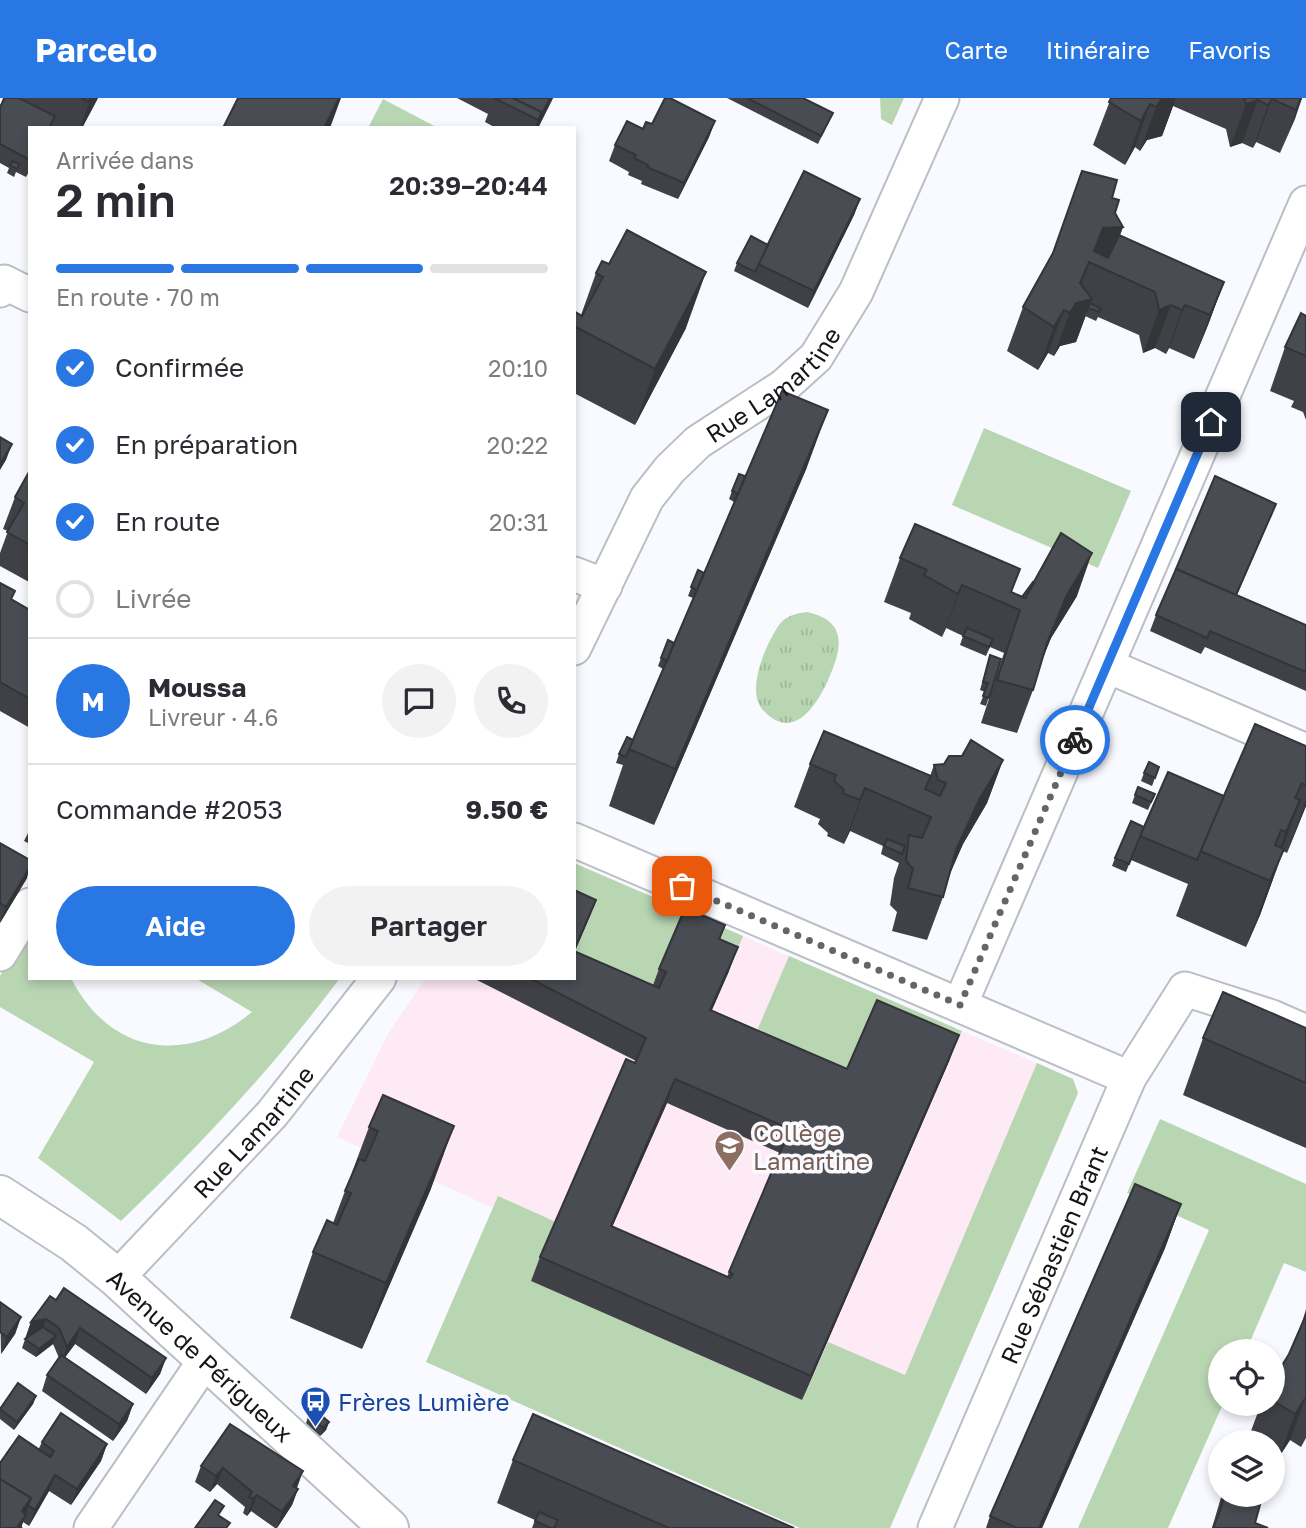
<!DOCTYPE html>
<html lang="fr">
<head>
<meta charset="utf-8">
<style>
	body { margin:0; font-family:"Golos Text",sans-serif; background:#f2f2f3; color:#2b2b33; height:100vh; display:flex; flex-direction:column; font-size:26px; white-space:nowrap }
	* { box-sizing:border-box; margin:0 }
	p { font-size:23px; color:#7c7c81 }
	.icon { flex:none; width:38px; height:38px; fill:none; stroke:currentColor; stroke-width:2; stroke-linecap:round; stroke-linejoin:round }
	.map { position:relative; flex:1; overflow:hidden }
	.panel { position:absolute; left:28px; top:28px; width:548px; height:854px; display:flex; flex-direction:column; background:#fff; border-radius:0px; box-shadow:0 4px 10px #0003 }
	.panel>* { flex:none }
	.fabs { position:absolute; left:1208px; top:1241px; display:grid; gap:14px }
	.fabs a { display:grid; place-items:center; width:77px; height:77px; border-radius:50%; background:#fff; box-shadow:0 4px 10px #0003; font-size:35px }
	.pin { position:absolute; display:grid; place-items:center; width:60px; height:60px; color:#fff; margin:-30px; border-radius:14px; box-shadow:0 4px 10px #0006 }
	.courier { position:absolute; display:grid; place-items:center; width:70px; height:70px; margin:-35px; border:5px solid #2977e2; border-radius:50%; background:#fff; color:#222; box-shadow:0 2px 9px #0007 }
	.head em { font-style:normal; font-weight:600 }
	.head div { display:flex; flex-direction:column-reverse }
	.head { display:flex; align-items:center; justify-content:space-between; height:119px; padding:0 28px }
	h1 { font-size:46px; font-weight:600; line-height:52px }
	.bar { display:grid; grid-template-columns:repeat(4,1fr); gap:10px 7px; align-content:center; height:84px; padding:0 28px }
	.bar i { height:9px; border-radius:5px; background:#e1e1e2 }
	.bar .current { background:#2977e2 }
	.bar p { grid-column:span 4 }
	.line { display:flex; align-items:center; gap:18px; padding:0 28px; border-top:2px solid #e1e1e2 }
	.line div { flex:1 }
	.round { display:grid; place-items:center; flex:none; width:74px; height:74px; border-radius:37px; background:#f2f2f3 }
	ol { padding:0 28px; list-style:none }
	li { display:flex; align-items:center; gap:21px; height:77px }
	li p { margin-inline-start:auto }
	li .icon { padding:7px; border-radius:50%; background:#2977e2; color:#fff; stroke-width:4 }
	li:last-child { color:#7c7c81 }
	li i { width:38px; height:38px; border:4px solid #e1e1e2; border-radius:50% }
	.cta { display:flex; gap:14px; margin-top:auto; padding:14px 28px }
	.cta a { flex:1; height:80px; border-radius:42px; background:#2977e2; color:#fff; font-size:28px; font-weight:600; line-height:80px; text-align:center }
	.cta a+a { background:#f2f2f3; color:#2b2b33 }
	header { display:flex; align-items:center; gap:42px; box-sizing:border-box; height:98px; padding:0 35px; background:#2977e2; color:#fff }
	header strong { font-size:33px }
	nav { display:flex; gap:38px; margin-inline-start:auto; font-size:24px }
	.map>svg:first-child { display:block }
	.education { fill:#fdeaf4 }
	.grass { fill:#b9d6b3 }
	.park { fill:url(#park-tufts) }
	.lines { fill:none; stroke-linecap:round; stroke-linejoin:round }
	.minor-casing { stroke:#babec5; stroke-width:37 }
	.tertiary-casing { stroke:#babec5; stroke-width:42 }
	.minor { stroke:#fff; stroke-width:33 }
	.tertiary { stroke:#fff; stroke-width:38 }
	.wall { fill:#3f4147; fill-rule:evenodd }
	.shaded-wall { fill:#333539 }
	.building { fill:#494c52; stroke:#333539; stroke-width:2; fill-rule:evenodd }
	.done { stroke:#646569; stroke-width:7; stroke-dasharray:0 12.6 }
	.route { stroke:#2977e2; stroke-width:9 }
	.labels { text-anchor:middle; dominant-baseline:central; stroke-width:7; stroke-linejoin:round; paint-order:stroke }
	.street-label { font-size:24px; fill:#141518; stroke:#f8faff }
	.education-label { font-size:24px; fill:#785e54; stroke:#f8faff; text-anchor:start }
	.transit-label { font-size:24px; fill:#164399; stroke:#f8faff; text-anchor:start }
</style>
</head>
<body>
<header>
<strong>Parcelo</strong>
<nav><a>Carte</a><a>Itinéraire</a><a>Favoris</a></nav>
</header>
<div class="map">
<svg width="1306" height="1430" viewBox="0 0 1306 1430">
	<defs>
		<pattern id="park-tufts" width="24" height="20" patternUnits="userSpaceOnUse" patternTransform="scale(1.75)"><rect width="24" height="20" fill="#b9d6b3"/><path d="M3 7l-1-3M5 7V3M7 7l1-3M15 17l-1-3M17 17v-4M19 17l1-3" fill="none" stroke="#9eb799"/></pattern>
	</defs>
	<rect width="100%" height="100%" fill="#f8faff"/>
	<path class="education" d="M574,765L1073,981L1078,995L890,1430H800L426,1264L493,1110L337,1039L389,934L426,880H574Z"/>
	<g class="grass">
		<path d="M880,0H904L892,27L881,21Z"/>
		<path d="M383,1L438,30H368Z"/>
		<path d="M984,330L1131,393L1098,470L952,407Z"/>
		<path d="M574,765L743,838L729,873L710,865L651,894L574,880V855L590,819L574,811Z"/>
		<path d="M30,828V880H71C110,957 187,968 252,914L195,880H340C273,970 202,1045 121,1123L38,1060L94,964L0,909V878Z"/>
		<path d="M789,858L962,933L950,961L838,995L747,956Z"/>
		<path d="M1037,965L1073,981L1078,995L890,1430H800L426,1264L498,1098L556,1124L531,1183L802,1302L828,1244L905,1277Z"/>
		<path d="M1160,1021L1306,1086V1174L1284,1165L1246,1253H1220V1306H1223L1168,1430H1078L1209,1132L1127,1095Z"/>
	</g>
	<path class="park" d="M807,514C848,523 842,550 829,580C818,605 794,646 763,612C745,593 766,546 779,527C785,518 797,515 807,514Z"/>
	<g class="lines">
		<defs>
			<g id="minor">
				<path d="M0,192L4,184L30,197"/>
				<path d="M574,476L605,488"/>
				<path id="s1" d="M574,550L647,400L670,371L698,344L784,288L816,259L856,194L942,0"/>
				<path d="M1108,568L1306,653"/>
				<path d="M574,742L1129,980"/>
				<path d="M0,856L30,807"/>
				<path d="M960,907L1306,105"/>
				<path id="s2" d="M117,1180L272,1016L379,880"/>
				<path d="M91,1430L206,1261"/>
				<path id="s3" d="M935,1430L1129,980L1185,891L1272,919L1306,934"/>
			</g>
			<g id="tertiary">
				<path id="s4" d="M0,1097L74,1145L117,1180L389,1430"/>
			</g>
		</defs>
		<use href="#minor" class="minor-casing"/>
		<use href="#tertiary" class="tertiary-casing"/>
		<use href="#minor" class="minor"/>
		<use href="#tertiary" class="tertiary"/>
	</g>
	<g class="wall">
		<path d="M3,0H98L82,30H30V72L26,79L16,74L14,79L7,75L9,70L0,65V8Z"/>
		<path d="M457,0H553L538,30H496L485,24L488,16Z"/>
		<path d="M727,0H803L833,15L818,46Z"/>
		<path d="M1111,0H1302L1280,55L1256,44L1253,50L1242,45L1230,49L1226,31L1173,8L1162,38L1147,42L1140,53L1135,49L1125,67L1093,47Z"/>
		<path d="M715,23L709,39L678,101L641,86L642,83L628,77L629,74L609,63L615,47L652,26Z"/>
		<path d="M1112,100L1115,115L1123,129L1120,137L1224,184L1208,227L1194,261L1169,250L1166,256L1155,250L1143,255L1139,237L1098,219L1096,223L1085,218L1087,214L1076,244L1060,248L1054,258L1048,255L1038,272L1007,253L1023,209Z"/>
		<path d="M860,101L854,117L808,210L734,173L737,165L768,147Z"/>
		<path d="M609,166L686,230L635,327L574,295V213L581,217L596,175Z"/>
		<path d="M1306,218V322L1303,314L1291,309L1294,303L1270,293L1285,249Z"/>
		<path d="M807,369L654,727L609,708L623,667L616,665L619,656L633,642L663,571L658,568L668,542L674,545L693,500L688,498L698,472L704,475L734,404L729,401L732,393L745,378Z"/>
		<path d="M30,372V483L29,484L0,468V455L8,433L3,431L15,399Z"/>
		<path d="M1273,414L1237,497L1306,527V593L1205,549L1201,556L1150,533L1156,517Z"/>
		<path d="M900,460L1012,495L1022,499L1077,498L1051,540L1041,565L1033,592L1017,635L981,625L1004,555L990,549L986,558L960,547L963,538L946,530L942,539L909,521L911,515L884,504Z"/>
		<path d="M0,485L12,501L30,512V630L0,613Z"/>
		<path d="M990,557L1001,561L986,608L980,606L985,594L980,592Z"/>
		<path d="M1306,648V708L1287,755L1283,753L1260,817L1246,849L1176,818L1188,786L1131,762L1132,759L1126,774L1112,768L1115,760L1144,729L1224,698Z"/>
		<path d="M1003,662L987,705L963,746L950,776L943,799L927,842L892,833L897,814L890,807L894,780L899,765L881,756L883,748L850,733L844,746L827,738L828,735L818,726L820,721L794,709L810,666L930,678L934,667Z"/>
		<path d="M1159,669L1152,688L1141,683L1144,675Z"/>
		<path d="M1138,689L1155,696L1148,712L1132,705Z"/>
		<path d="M30,731V746L24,743Z"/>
		<path d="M0,745L27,780L0,825Z"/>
		<path d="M574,792L590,818L575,853L653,887L659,871L725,827L720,842L729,873L712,912L847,971L950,961L802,1302L531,1183L540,1159L636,963L473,880H574ZM667,1005L780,1055L727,1179L612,1129Z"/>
		<path d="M1306,930V1050L1183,997L1203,940Z"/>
		<path d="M454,1028L430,1093L362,1251L290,1220L313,1154L333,1125L369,1029Z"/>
		<path d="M1181,1106L1165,1150L1042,1430H986L990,1418Z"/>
		<path d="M56,1202L166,1260L160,1276L146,1296L75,1246L65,1259L133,1306L127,1323L113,1343L42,1293L47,1277L59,1260L53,1246L36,1259L22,1250L31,1224Z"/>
		<path d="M0,1204L21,1219L15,1236L1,1256Z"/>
		<path d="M1306,1211V1340L1301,1349L1290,1342L1279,1359L1272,1355V1344H1254L1248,1341L1261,1306H1272V1284L1289,1256L1301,1228Z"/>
		<path d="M36,1298L33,1306L14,1332L0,1321V1311Z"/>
		<path d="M309,1316L329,1324L326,1332L320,1338L306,1325Z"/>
		<path d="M230,1326L298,1391L292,1407L277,1430H275L251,1413L247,1418L243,1415L245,1409L217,1386L210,1394L195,1384L201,1368Z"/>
		<path d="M42,1344L107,1346L101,1363L71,1407L49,1393L29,1428L23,1424L21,1430H0Z"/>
		<path d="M513,1362L794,1430H532L535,1422L497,1405Z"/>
		<path d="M1222,1396H1263L1255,1425L1268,1430H1212Z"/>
	</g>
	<g class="shaded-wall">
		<path d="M91,0H98L82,30H80Z"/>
		<path d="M339,0H341L330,30H324Z"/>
		<path d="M550,0H553L538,30H535L538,22Z"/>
		<path d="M1162,0H1176L1162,38L1147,42L1140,53L1156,9Z"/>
		<path d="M1301,0H1302L1295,21L1280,55Z"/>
		<path d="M1272,1L1256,44L1253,50L1268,7Z"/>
		<path d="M1258,2L1242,45L1230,49L1246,6Z"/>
		<path d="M1150,6L1135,49L1125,67L1141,23Z"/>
		<path d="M715,23L709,39L678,101L684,85Z"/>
		<path d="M860,101L854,117L808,210L814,193Z"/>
		<path d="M1123,129L1107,172L1090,165L1103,130Z"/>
		<path d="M1089,164L1073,208L1076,205L1092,201L1076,244L1060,248L1054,258L1080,185Z"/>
		<path d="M706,174L686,230L635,327L655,271Z"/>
		<path d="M1224,184L1208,227L1194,261L1210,217Z"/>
		<path d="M1171,207L1155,250L1143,255L1159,212Z"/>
		<path d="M1185,207L1169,250L1166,256L1182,212Z"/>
		<path d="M1064,212L1048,255L1038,272L1054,229Z"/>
		<path d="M828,312L807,369L654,727L675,671Z"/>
		<path d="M12,346L6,362L0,372V367Z"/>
		<path d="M1092,455L1077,498L1051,540L1031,588L1047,545L1067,497Z"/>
		<path d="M962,487L946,530L942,539L958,496Z"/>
		<path d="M1003,662L987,705L963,746L941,795L956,752L979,702Z"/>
		<path d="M865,690L850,733L844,746L860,702Z"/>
		<path d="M1300,702L1276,768L1269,782L1286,734Z"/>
		<path d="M1306,702V708L1287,755Z"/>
		<path d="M1284,751L1260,817L1246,849L1270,783Z"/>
		<path d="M30,769L27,780L0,825L6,809Z"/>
		<path d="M596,802L590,818L574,855L575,850Z"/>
		<path d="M738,849L729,873L701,936L710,912Z"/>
		<path d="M959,937L950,961L802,1302L811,1278Z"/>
		<path d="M675,981L667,1005L602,1152L611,1128Z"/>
		<path d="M454,1028L430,1093L362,1251L386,1185Z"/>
		<path d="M1181,1106L1165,1150L1042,1430H1039Z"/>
		<path d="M21,1219L15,1236L1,1256L7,1239Z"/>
		<path d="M46,1221L40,1237L25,1241L31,1224Z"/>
		<path d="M80,1230L75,1246L61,1265L67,1249Z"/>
		<path d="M56,1238L53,1246L36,1259L39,1251Z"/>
		<path d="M166,1260L160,1276L146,1296L152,1280Z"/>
		<path d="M36,1298L33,1306L14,1332L17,1324Z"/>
		<path d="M1306,1299L1290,1342L1279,1359L1295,1316Z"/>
		<path d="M133,1306L127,1323L113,1343L119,1326Z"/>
		<path d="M329,1324L326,1332L320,1338L323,1330Z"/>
		<path d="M107,1346L101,1363L71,1407L77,1391Z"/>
		<path d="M223,1370L217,1386L210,1394L216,1378Z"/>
		<path d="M303,1373L297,1390L293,1388Z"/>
		<path d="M55,1377L49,1393L29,1428L35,1412Z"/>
		<path d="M298,1391L292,1407L277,1430L282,1414Z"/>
		<path d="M257,1397L251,1413L247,1418L253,1401Z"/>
		<path d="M31,1400L21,1430H16L22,1413Z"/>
	</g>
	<g class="building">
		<path d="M5,0H19L55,18L49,30H30V62L0,46V9Z"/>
		<path d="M81,0H91L89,4Z"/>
		<path d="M238,0H339L324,30H223Z"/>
		<path d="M494,0H513L542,14L538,22Z"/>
		<path d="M513,0H550L539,22L542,14Z"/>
		<path d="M665,0H670L715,23L684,85L647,69L648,67L634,60L636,57L615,47L627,23L643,31L646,24L652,26Z"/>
		<path d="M747,0H803L833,15L821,38Z"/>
		<path d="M1111,0H1162L1156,9L1150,6L1141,23L1109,4Z"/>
		<path d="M1244,0H1301L1296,12L1272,1L1268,7L1258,2L1246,6Z"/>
		<path d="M13,63L19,66L17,71L10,67Z"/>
		<path d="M804,73L860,101L814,193L758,166Z"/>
		<path d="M1082,73L1117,82L1112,100L1119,102L1115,115L1123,129L1103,130L1094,153L1108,160L1119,137L1224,184L1210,217L1185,207L1182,212L1171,207L1159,212L1155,194L1089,164L1080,185L1092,201L1076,205L1070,215L1064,212L1054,229L1023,209L1053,155Z"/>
		<path d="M627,132L706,174L655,271L576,229L574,234V213L582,218L603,179L596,175L602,163L609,166Z"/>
		<path d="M751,138L768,147L755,174L737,165Z"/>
		<path d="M1090,205L1101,211L1100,214L1088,210Z"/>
		<path d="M1301,215L1306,218V258L1285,249Z"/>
		<path d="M782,293L828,312L675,671L629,651Z"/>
		<path d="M0,339L12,346L0,367Z"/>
		<path d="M30,372V447L7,434L24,405L15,399Z"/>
		<path d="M739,376L745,378L738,396L732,393Z"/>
		<path d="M1215,378L1276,406L1236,497L1176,471Z"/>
		<path d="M915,426L1020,471L1011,494L1025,500L1061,435L1092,455L1067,497L1047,545L1033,592L997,582L1020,512L962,487L958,496L924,477L927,472L900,460Z"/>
		<path d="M1176,471L1306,527V574L1210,533L1207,540L1156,517Z"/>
		<path d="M698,472L704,475L697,492L691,489Z"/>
		<path d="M1033,484L1034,485L1025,500L1022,499Z"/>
		<path d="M0,485L15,493L11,501L30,512V601L0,584Z"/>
		<path d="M967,530L993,541L989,549L963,538Z"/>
		<path d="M668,542L674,545L667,563L661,560Z"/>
		<path d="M990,557L1001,561L989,600L983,598L988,585L983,584Z"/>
		<path d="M1255,626L1306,648V687L1302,685L1295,700L1300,702L1286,734L1281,732L1275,747L1284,751L1270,783L1200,753Z"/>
		<path d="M824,633L931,678L925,691L940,698L946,685L938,682L934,667L944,666L949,658H962L971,642L1003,662L979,702L956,752L943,799L908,790L913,771L906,763L909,737L922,740L931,719L865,690L860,702L842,695L844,692L834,683L836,677L810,666Z"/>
		<path d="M627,639L633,642L626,659L619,656Z"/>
		<path d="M1149,664L1159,669L1155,680L1144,675Z"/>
		<path d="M1168,674L1224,698L1197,762L1140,738Z"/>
		<path d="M1138,689L1155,696L1151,704L1135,697Z"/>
		<path d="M1131,723L1144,729L1129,766L1115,760Z"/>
		<path d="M887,741L905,748L902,756L884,748Z"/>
		<path d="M0,745L30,762V769L6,809L0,805Z"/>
		<path d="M574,792L596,802L575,850H574Z"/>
		<path d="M685,810L725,827L719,841L738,849L710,912L847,971L877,902L959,937L811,1278L540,1159L626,961L635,965L646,940L529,880H574V853L659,890L666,874L659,871ZM675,981L790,1031L729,1174L733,1176L730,1180L611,1128Z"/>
		<path d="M1223,894L1306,930V985L1203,940Z"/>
		<path d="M383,997L454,1028L386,1185L313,1154L327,1122L337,1127L351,1095L345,1093L359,1061L365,1063L378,1033L369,1029Z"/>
		<path d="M1135,1086L1181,1106L1039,1430H1017L990,1418Z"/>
		<path d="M64,1190L166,1260L152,1280L80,1230L67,1249L59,1230L46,1221L31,1224L50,1198L56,1202Z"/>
		<path d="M0,1204L21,1219L7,1239L0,1234Z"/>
		<path d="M1306,1217V1299L1295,1316L1272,1302V1284L1289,1256Z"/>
		<path d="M43,1229L56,1238L39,1251L25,1241Z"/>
		<path d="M61,1257L133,1306L119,1326L47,1277Z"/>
		<path d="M18,1285L36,1298L17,1324L0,1311Z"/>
		<path d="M314,1311L329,1324L323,1330L309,1316Z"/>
		<path d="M61,1315L107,1346L77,1391L55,1377L35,1412L28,1407L31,1400L0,1381V1365L19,1338L50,1359L54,1353L42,1344Z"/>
		<path d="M533,1316L794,1430H669L513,1362Z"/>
		<path d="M230,1326L303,1373L293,1388L298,1391L282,1414L257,1397L253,1401L249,1399L252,1394L223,1370L216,1378L201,1368Z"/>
		<path d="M0,1381L31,1400L22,1413L26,1417L18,1428L22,1430H0Z"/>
		<path d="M1225,1396H1263L1255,1425L1268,1430H1213L1219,1416Z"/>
		<path d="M215,1402L224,1408L218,1417L230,1425L226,1430H195Z"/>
		<path d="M539,1414L558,1422L554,1430H551L535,1423Z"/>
	</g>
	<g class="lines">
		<path class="done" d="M682,788L960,907L1075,642"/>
		<path class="route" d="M1075,642L1211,324"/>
	</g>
	<defs>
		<symbol id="school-pin" viewBox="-11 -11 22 30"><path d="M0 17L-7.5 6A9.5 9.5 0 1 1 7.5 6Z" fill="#8d6e63" stroke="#f8faff"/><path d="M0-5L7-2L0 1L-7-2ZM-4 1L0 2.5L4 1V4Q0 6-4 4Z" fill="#fff"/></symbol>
		<symbol id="bus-pin" viewBox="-11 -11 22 30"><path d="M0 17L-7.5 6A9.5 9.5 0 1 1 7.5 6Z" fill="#1a4fb4" stroke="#f8faff"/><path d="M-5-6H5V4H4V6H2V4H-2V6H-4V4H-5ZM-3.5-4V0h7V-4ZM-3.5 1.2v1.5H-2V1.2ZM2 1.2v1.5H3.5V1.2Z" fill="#fff"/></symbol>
	</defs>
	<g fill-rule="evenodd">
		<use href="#school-pin" x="712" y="1030" width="35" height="47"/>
		<use href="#bus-pin" x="298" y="1286" width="35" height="47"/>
	</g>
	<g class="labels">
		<g class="street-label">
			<text stroke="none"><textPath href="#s1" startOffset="338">Rue Lamartine</textPath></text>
			<text stroke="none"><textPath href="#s2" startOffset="200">Rue Lamartine</textPath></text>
			<text stroke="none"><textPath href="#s3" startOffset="298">Rue Sébastien Brant</textPath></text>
			<text stroke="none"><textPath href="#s4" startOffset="257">Avenue de Périgueux</textPath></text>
		</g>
		<g class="education-label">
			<text x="753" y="1034">Collège<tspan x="753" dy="28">Lamartine</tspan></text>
		</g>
		<g class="transit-label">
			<text x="338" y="1303">Frères Lumière</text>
		</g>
	</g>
</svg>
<div class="fabs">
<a><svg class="icon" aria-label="locate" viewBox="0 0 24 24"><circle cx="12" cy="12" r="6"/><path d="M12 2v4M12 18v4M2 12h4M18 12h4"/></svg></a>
<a><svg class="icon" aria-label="layers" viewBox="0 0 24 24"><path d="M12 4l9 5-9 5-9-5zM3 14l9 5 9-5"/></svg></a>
</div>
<div class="pin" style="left:682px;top:788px;background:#ea580c"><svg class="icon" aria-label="bag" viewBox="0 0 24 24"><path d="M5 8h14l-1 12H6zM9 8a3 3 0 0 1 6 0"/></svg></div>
<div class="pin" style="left:1211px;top:324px;background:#1f2937"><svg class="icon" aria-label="home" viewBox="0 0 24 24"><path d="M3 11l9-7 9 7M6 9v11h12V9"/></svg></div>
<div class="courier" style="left:1075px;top:642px"><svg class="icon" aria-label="bike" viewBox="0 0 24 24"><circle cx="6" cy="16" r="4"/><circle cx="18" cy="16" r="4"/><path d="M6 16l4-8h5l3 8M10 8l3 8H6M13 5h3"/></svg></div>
<section class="panel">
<div class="head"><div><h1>2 min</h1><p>Arrivée dans</p></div><em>20:39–20:44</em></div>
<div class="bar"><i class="current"></i><i class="current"></i><i class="current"></i><i></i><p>En route · 70 m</p></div>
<ol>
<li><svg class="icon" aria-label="check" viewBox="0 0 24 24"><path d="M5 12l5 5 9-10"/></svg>Confirmée<p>20:10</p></li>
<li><svg class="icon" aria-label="check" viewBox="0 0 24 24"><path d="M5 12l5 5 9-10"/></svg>En préparation<p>20:22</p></li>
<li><svg class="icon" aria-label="check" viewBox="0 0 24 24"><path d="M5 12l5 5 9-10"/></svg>En route<p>20:31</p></li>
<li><i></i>Livrée</li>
</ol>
<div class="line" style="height:126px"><b class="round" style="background:#2977e2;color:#fff">M</b><div><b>Moussa</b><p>Livreur · 4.6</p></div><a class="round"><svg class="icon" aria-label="chat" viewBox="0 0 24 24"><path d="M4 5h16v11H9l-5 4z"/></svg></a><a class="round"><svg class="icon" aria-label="phone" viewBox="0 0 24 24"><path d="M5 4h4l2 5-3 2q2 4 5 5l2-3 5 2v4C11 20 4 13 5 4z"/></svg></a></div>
<div class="line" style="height:91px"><div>Commande #2053</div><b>9.50 €</b></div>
<div class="cta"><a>Aide</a><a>Partager</a></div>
</section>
</div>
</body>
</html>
